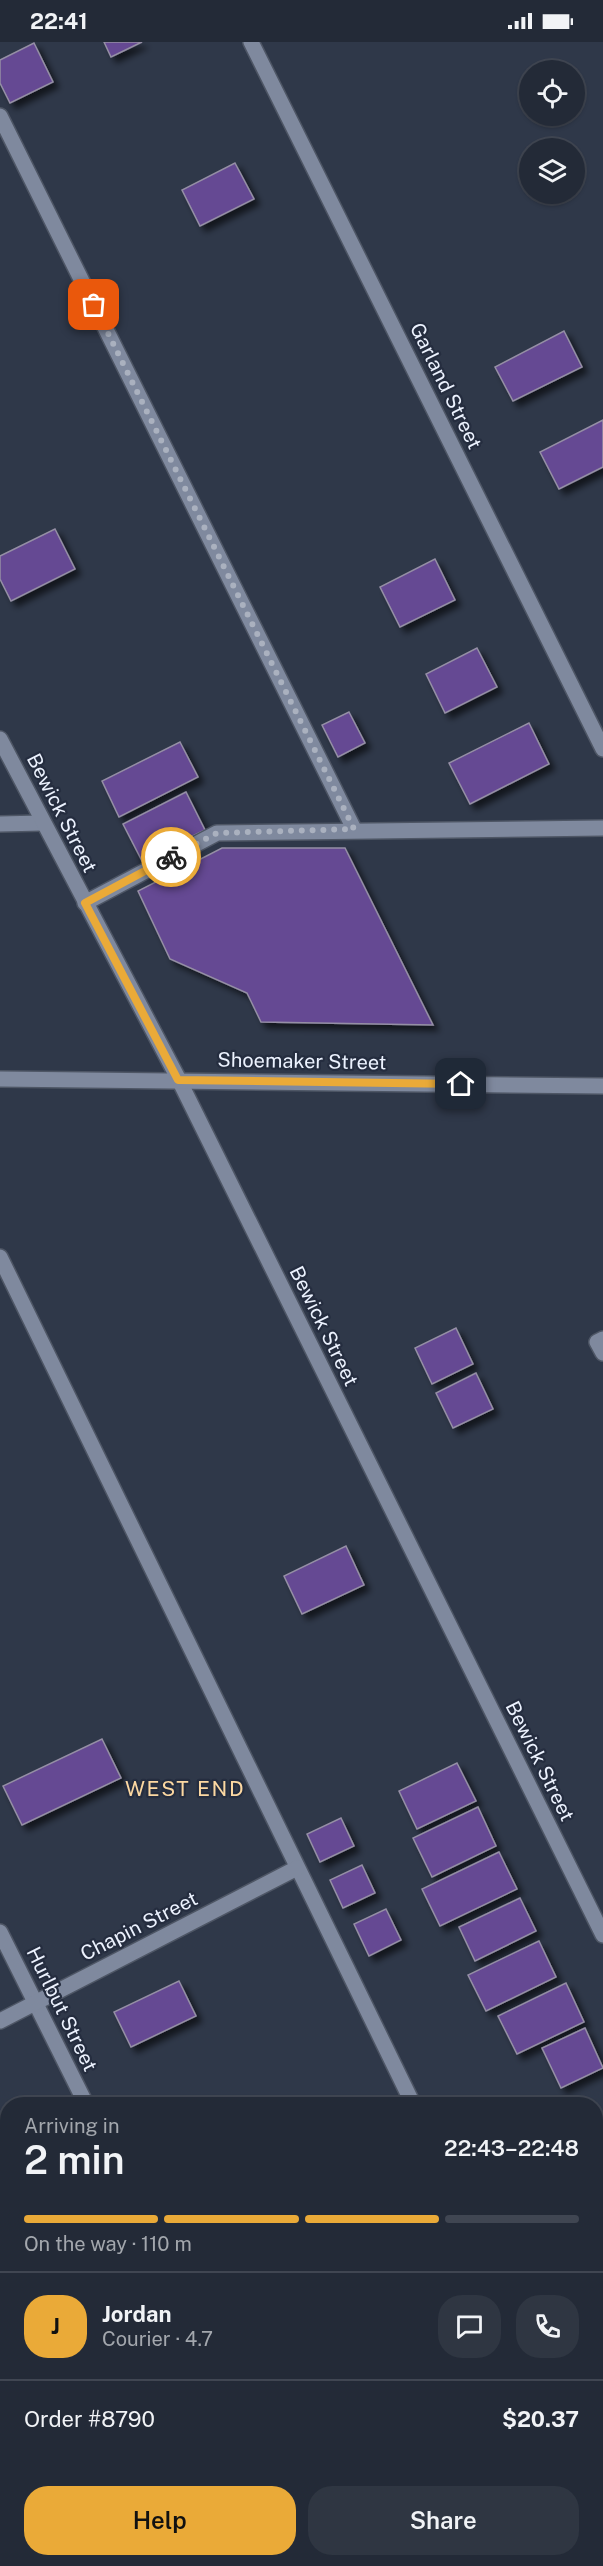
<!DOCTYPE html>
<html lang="en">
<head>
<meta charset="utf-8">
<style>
	body { margin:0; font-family:"Public Sans",sans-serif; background:#2f3642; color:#f1f3f6; height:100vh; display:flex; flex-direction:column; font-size:22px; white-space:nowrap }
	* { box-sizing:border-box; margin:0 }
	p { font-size:20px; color:#a3a7ad }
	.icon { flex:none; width:33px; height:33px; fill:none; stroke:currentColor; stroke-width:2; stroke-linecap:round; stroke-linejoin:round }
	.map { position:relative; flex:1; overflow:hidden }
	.panel { position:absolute; left:0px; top:2055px; width:603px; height:470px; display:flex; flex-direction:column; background:#232a37; border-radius:24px 24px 0 0; box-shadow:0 2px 4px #0004,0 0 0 2px #404652 }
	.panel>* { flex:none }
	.controls { position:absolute; left:519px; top:18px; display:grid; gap:12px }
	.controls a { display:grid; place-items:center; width:66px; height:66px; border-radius:50%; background:#232a37; box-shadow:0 2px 4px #0004,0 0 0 2px #404652; font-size:30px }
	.pin { position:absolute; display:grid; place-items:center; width:51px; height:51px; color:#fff; margin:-26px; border-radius:12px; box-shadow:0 3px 9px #0006 }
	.courier { position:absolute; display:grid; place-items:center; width:60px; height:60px; margin:-30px; border:4px solid #eaaa38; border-radius:50%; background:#fff; color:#222; box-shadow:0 2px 8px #0007 }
	.summary em { font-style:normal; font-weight:600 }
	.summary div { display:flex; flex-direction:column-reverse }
	.summary { display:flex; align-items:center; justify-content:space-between; height:102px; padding:0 24px }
	h1 { font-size:39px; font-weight:600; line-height:45px }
	.bar { display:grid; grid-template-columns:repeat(4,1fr); gap:9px 6px; align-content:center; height:72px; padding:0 24px }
	.bar i { height:8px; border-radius:4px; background:#404652 }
	.bar .active { background:#eaaa38 }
	.bar p { grid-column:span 4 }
	.line { display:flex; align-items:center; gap:15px; padding:0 24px; border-top:2px solid #404652 }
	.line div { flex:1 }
	.round { display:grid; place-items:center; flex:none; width:63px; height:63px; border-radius:24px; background:#2f3642 }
	.button { display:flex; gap:12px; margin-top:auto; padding:12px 24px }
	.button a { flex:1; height:69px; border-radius:24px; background:#eaaa38; color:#111; font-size:24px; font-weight:600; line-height:69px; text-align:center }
	.button a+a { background:#2f3642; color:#f1f3f6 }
	.status { display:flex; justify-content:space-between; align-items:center; height:42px; padding:0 30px; background:#232a37; direction:ltr }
	.status svg { height:16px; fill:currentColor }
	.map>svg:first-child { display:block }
	.green { fill:#693f62 }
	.building { fill:#654993; stroke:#958fa5; stroke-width:1.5; filter:url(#shadow) }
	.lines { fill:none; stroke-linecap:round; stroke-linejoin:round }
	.service-casing { stroke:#4e5665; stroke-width:18 }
	.minor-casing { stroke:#4e5665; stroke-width:18 }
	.tertiary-casing { stroke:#4e5665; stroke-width:18 }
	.service { stroke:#7f899e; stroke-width:15 }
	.minor { stroke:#7f899e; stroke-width:15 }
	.tertiary { stroke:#7f899e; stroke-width:15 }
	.done { stroke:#aab1bf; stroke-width:6; stroke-dasharray:0 10.8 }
	.route { stroke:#eaaa38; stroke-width:8 }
	.labels { text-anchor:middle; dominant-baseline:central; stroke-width:4.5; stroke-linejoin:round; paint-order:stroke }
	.street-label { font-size:20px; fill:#ecf2fe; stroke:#252d3f }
	.neighbourhood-label { font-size:21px; letter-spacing:1.5px; fill:#fcd8a2; stroke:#252d3f }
</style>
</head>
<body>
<div class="status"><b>22:41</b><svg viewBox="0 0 49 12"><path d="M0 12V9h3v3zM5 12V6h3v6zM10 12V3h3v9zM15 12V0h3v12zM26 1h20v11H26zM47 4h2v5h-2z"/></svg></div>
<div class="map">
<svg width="603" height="2524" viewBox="0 0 603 2524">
	<defs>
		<filter id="shadow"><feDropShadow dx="5.5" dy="5.5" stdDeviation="3" flood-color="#0009"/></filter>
	</defs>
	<rect width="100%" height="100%" fill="#2f3849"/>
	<path class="green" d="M596,2459L603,2475V2524H375L372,2517H596Z"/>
	<g class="building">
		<path d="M104,0H142L111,15Z"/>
		<path d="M34,1L53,40L10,61L0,41V18Z"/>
		<path d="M235,121L254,157L200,184L182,148Z"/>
		<path d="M564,289L582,325L513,359L495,325Z"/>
		<path d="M603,378V425L559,447L540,410Z"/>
		<path d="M55,487L75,527L11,559L0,537V514Z"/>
		<path d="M435,517L455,558L400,585L380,545Z"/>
		<path d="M477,606L497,645L445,671L426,632Z"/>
		<path d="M349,670L365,701L338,715L322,683Z"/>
		<path d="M529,681L549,722L470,762L449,721Z"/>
		<path d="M180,700L198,735L119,775L102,739Z"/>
		<path d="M186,750L205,788L142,819L123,782Z"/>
		<path d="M222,806H345L433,983L261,980L247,951L170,917L138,849Z"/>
		<path d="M456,1286L473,1322L432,1342L415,1306Z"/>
		<path d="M476,1331L493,1367L453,1386L436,1351Z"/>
		<path d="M346,1504L364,1543L302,1572L284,1534Z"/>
		<path d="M102,1697L121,1736L22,1783L3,1744Z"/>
		<path d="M457,1721L476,1759L417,1787L399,1749Z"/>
		<path d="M478,1765L496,1804L432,1835L413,1796Z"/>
		<path d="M341,1776L354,1804L320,1820L307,1792Z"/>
		<path d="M499,1810L517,1847L440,1884L422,1847Z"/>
		<path d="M362,1823L375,1851L343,1866L330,1838Z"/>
		<path d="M520,1856L536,1889L475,1919L459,1885Z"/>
		<path d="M386,1867L401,1898L369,1914L354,1882Z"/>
		<path d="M539,1899L556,1935L486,1969L468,1933Z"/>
		<path d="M179,1939L196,1974L131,2005L114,1970Z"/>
		<path d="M566,1941L584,1980L517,2012L498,1974Z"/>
		<path d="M585,1986L603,2026L561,2046L542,2006Z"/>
		<path d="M8,2079V2129L0,2133V2082Z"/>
		<path d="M164,2517H192L177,2524H167Z"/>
		<path d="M210,2517H240L244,2524H196Z"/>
	</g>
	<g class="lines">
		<defs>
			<g id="service">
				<path d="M0,74L354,787"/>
				<path d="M0,782L42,781"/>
				<path d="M85,861L217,791L603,786"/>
				<path d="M0,1215L413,2062"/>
				<path d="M603,1297L597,1300L603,1311"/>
				<path d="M596,2437L603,2452"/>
				<path d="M0,2489L8,2505"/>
				<path d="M14,2517L17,2524"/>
			</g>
			<g id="minor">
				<path d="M251,0L603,707"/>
				<path d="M0,697L179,1038L603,1893"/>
				<path d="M0,1890L86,2062"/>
				<path d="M0,1979L297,1826"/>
				<path d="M312,2517L315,2524"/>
			</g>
			<path id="tertiary" d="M0,1037L603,1044"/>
		</defs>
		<use href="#service" class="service-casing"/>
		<use href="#minor" class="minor-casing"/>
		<use href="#tertiary" class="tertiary-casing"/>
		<use href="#service" class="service"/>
		<use href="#minor" class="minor"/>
		<use href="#tertiary" class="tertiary"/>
	</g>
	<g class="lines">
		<path class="done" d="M94,263L354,787L217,791L171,815"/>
		<path class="route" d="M171,815L85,861L178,1038L461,1042"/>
	</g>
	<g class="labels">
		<g class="street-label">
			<text transform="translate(446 344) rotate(64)">Garland Street</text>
			<text transform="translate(62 771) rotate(63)">Bewick Street</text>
			<text transform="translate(302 1019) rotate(1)">Shoemaker Street</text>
			<text transform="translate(324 1284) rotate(64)">Bewick Street</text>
			<text transform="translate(540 1719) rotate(64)">Bewick Street</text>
			<text transform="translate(139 1884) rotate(-27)">Chapin Street</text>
			<text transform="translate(62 1967) rotate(64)">Hurlbut Street</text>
		</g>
		<g class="neighbourhood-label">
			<text x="185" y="1746">WEST END</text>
		</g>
	</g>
</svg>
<div class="controls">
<a><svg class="icon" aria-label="locate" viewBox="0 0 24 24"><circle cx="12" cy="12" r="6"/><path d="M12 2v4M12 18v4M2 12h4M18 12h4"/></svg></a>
<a><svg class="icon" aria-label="layers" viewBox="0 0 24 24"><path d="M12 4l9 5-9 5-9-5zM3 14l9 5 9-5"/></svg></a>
</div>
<div class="pin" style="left:94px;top:263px;background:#ea580c"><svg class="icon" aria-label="bag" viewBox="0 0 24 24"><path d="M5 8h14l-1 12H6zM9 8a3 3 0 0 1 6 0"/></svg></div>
<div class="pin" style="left:461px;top:1042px;background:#1f2937"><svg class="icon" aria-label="home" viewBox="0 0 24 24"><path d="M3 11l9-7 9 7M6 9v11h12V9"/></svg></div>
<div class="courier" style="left:171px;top:815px"><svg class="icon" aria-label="bike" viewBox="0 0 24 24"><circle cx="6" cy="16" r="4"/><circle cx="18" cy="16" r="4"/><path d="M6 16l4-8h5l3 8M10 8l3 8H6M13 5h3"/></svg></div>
<section class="panel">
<div class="summary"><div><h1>2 min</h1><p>Arriving in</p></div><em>22:43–22:48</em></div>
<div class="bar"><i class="active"></i><i class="active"></i><i class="active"></i><i></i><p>On the way · 110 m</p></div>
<div class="line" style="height:108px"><b class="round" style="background:#eaaa38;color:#111">J</b><div><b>Jordan</b><p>Courier · 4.7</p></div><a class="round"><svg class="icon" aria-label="chat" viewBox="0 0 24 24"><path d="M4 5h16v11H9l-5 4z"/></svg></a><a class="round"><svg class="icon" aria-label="phone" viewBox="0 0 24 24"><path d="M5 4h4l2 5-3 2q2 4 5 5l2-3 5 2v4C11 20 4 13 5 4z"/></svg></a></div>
<div class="line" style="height:78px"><div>Order #8790</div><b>$20.37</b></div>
<div class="button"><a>Help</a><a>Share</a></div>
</section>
</div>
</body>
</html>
